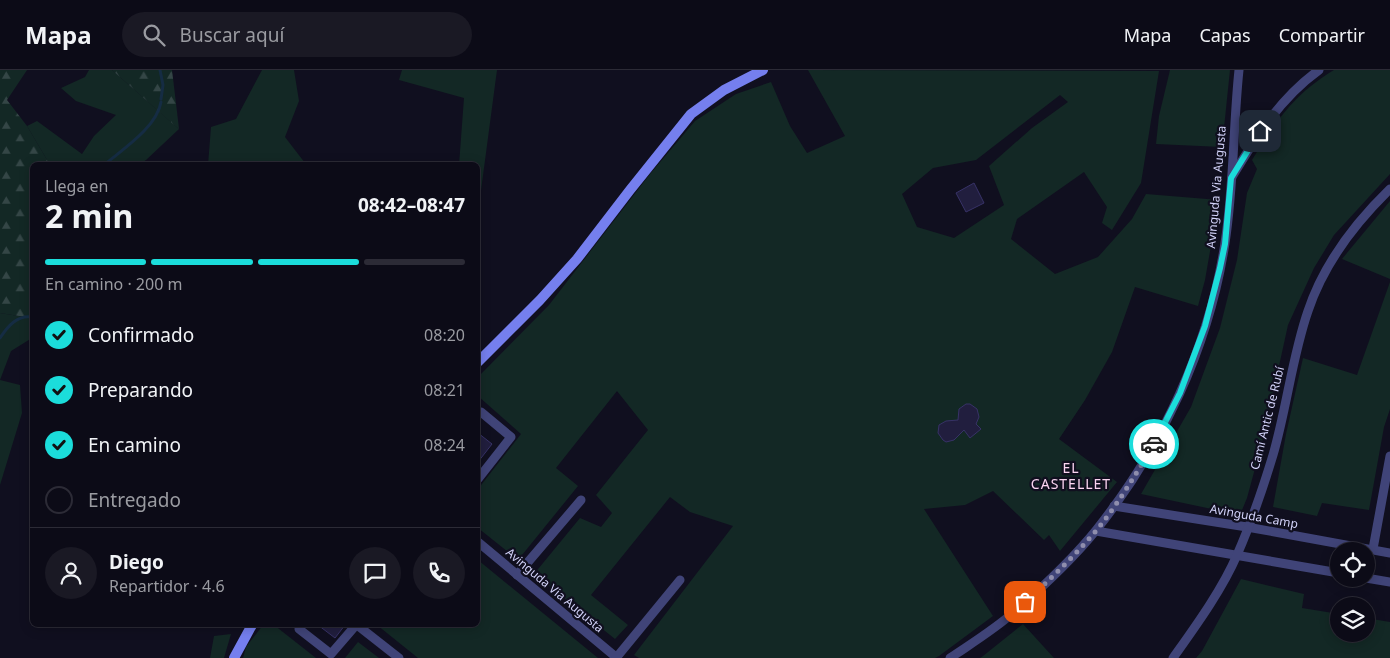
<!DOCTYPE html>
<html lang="es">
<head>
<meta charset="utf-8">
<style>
	body { margin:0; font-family:"Noto Sans",sans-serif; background:#1a1924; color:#f1f3f6; height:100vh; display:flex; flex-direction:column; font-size:19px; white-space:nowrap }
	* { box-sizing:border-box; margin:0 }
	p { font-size:16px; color:#9a9ba1 }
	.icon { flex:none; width:28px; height:28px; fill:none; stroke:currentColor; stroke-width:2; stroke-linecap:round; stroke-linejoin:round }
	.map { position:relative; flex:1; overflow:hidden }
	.details { position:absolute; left:30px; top:92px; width:450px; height:465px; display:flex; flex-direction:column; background:#0c0b17; border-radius:8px; box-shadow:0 2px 12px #0003,0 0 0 1px #2c2b36 }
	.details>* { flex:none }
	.controls { position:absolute; left:1330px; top:472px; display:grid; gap:10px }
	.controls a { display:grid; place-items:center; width:45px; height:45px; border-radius:50%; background:#0c0b17; box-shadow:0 2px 12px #0003,0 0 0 1px #2c2b36; font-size:25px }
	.pin { position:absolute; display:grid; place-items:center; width:42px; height:42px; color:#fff; margin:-21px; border-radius:10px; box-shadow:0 2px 8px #0006 }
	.courier { position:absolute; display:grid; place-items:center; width:50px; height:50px; margin:-25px; border:4px solid #1bdddb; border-radius:50%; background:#fff; color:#222; box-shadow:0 1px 6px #0007 }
	.head em { font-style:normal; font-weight:700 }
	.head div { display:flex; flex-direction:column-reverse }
	.head { display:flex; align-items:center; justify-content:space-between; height:85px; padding:0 15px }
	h1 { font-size:32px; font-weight:700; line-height:38px }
	.bar { display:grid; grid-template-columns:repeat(4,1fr); gap:8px 5px; align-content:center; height:60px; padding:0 15px }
	.bar i { height:6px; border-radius:4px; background:#2c2b36 }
	.bar .selected { background:#1bdddb }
	.bar p { grid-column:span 4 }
	.line { display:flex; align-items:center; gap:12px; padding:0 15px; border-top:1px solid #2c2b36 }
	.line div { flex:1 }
	.round { display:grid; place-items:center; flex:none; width:52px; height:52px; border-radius:26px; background:#1a1924 }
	ol { padding:0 15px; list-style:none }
	li { display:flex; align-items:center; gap:15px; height:55px }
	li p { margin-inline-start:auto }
	li .icon { padding:5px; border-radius:50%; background:#1bdddb; color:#111; stroke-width:4 }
	li:last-child { color:#9a9ba1 }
	li i { width:28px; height:28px; border:2px solid #2c2b36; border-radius:50% }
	header { display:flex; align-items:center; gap:30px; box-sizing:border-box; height:70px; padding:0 25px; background:#0c0b17; border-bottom:1px solid #2c2b36 }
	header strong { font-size:24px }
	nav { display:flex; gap:28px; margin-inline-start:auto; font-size:18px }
	.search { width:350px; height:45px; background:#1a1924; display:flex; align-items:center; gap:12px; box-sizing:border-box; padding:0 18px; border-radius:28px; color:#9a9ba1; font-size:19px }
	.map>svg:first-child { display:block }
	.green { fill:#132825; fill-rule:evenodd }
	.forest { fill:url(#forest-firs) }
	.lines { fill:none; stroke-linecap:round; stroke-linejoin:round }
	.stream { stroke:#152c43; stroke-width:3 }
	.building { fill:#211e3e; stroke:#373267 }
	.street { stroke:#404478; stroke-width:9 }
	.secondary { stroke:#757fee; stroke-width:10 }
	.done { stroke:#8f8ead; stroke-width:5; stroke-dasharray:0 9 }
	.route { stroke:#1bdddb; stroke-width:6 }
	.labels { text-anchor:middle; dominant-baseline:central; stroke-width:4.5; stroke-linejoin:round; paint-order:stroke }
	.street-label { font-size:12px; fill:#d3d3fa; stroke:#100f1f }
	.neighbourhood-label { font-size:14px; letter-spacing:1px; fill:#fad4f0; stroke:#100f1f }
</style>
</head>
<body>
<header>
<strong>Mapa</strong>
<div class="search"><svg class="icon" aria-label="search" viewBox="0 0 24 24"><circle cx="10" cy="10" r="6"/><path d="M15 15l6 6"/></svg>Buscar aquí</div>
<nav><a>Mapa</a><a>Capas</a><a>Compartir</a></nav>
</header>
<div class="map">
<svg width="1390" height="588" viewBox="0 0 1390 588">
	<defs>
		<pattern id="forest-firs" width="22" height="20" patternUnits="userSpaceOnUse" patternTransform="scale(1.25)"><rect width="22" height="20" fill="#132825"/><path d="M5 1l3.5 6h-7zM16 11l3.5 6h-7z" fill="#344646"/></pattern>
	</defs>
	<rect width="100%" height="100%" fill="#100f1f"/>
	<g class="green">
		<path d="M89,0H112L179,59L146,90L138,95H50L27,56L37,51L82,84L94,66L116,45L76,31L61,18L85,7Z"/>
		<path d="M262,0H294L299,31L285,67L305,93L316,95H208L211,57L236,49Z"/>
		<path d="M402,0H497L478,143V95H459L464,28L399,10Z"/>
		<path d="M808,0L1159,1L1141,113L1112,160L1102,153L1107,137L1084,102L1017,149L1011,169L1055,204L1098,187L1132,149L1146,124L1219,130L1205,210L1198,236L1135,217L1112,282L1085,330L1059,369L1117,412L1060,481L1049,465L1044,470L993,421L965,435L924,439L993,546L939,586L935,588H639L634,585L733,456L690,442L670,427L591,525L628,555L615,569L534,504L580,448L601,457L612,443L596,425L648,360L617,321L556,398L578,416L518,490L478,458V419L521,364L478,326V307L549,235L650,104L695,51L736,24L771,12L790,56L807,83L845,66ZM1060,25L1068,32L1032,58L989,96L1004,135L954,168L917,157L902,124L933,98L976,90Z"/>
		<path d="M1170,0H1230L1222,77L1156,74L1159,46Z"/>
		<path d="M1334,0H1390V104L1334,165L1314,198L1288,255L1263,369L1247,428L1240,445L1141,424L1191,337L1220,258L1237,190L1247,123L1257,99L1252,90C1276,51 1294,24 1334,0Z"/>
		<path d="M1390,131V209L1342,189Z"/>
		<path d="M1390,212V339L1384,357L1369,440L1322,433L1317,446L1273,437L1286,364L1303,288L1357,305Z"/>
		<path d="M0,243L32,248V268L11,281L0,310L20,315L22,343L0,415Z"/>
		<path d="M478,490L598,588H418L377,555H478Z"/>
		<path d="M1241,509L1304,524L1302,538L1339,544V564H1366V548L1390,552V588H1196L1202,581Z"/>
		<path d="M1023,554L1054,588H980L983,586Z"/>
		<path d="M263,555H274L316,588H243L246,577Z"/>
		<path d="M231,564L224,588H210L214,566Z"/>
		<path d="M358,572L379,588H345Z"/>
	</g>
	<g class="forest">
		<path d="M0,0H27L7,30L27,56L50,95H32V248L0,243Z"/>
		<path d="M112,0H172L179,59L173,54Z"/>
	</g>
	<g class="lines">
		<g class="stream">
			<path d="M160,0L163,15L161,29"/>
			<path d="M104,95C123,79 157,57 161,32"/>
			<path d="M0,268C8,256 17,245 32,247"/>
		</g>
	</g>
	<g class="building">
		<path d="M974,113L984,133L966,142L956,123Z"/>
		<path d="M966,334H970L977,339L979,347L976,354L981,359L970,368L964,360L954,370L946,372L943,370L938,363L939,355L946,351L958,350L959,339Z"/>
		<path d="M478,363L492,374L478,392Z"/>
		<path d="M318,555H345L335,568Z"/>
	</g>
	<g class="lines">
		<g class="street">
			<path d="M1232,107C1256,67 1280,28 1319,0"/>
			<path d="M478,409L511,367L481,342"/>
			<path d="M1114,436L1247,457L1390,483"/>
			<path d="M1096,461L1339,503"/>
			<path d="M478,472L617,588"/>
			<path d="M1373,479L1390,386"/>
			<path d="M517,505L581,430"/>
			<path d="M1366,508L1390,512"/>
			<path d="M357,555L399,588"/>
			<path d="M299,559L331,584L356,555"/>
			<path d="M616,588L680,510"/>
			<path d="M950,588C972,573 995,559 1014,542C1044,516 1073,489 1097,459C1162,377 1209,277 1225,173C1234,116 1233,57 1239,0"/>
			<path d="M1173,588C1195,557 1222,520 1237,485C1251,453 1263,418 1273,385C1287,337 1292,287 1308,241C1324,193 1354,154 1390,119"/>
		</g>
		<g class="secondary">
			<path d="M478,292L540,230L577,189L630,120L691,44L724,20L763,0"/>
			<path d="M234,588L252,555"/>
		</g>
	</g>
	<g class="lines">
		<path class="done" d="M1025,532C1050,510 1074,486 1096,461C1118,434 1136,404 1154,374"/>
		<path class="route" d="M1154,374L1180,323L1205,256L1220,198L1225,174L1231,108L1260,61"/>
	</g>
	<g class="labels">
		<g class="street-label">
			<text transform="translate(1216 117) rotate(-85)">Avinguda Via Augusta</text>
			<text transform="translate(1267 348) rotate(-76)">Camí Antic de Rubí</text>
			<text transform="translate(1254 446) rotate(10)">Avinguda Camp</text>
			<text transform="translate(555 520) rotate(40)">Avinguda Via Augusta</text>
		</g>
		<g class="neighbourhood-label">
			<text x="1071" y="397">EL<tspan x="1071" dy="16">CASTELLET</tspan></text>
		</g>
	</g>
</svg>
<div class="controls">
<a><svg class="icon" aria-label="locate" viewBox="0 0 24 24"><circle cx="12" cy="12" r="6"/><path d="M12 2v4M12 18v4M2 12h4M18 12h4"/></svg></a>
<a><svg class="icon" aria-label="layers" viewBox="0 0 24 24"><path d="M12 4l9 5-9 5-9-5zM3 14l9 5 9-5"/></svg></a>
</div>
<div class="pin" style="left:1025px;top:532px;background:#ea580c"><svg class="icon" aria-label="bag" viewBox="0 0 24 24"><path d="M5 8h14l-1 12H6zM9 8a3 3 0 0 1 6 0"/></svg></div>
<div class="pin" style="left:1260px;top:61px;background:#1f2937"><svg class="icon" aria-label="home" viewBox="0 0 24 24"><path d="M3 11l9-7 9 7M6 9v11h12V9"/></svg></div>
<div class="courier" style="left:1154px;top:374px"><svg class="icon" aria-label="car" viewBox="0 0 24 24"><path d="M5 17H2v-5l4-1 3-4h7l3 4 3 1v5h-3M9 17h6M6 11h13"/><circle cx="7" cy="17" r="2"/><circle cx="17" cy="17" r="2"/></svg></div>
<section class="details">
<div class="head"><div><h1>2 min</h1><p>Llega en</p></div><em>08:42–08:47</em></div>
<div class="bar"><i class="selected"></i><i class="selected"></i><i class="selected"></i><i></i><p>En camino · 200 m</p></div>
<ol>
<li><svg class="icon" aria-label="check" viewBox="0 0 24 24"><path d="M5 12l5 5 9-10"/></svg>Confirmado<p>08:20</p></li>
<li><svg class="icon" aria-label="check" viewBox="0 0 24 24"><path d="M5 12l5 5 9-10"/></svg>Preparando<p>08:21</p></li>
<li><svg class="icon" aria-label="check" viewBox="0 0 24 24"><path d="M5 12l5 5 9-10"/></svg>En camino<p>08:24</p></li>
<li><i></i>Entregado</li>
</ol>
<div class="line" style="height:90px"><a class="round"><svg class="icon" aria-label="person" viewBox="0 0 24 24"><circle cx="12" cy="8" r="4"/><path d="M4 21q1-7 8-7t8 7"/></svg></a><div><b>Diego</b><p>Repartidor · 4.6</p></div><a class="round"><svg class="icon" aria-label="chat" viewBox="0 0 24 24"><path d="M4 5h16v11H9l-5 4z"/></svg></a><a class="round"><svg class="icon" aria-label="phone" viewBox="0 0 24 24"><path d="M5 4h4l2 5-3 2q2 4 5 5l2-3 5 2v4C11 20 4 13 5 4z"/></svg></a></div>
</section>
</div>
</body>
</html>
